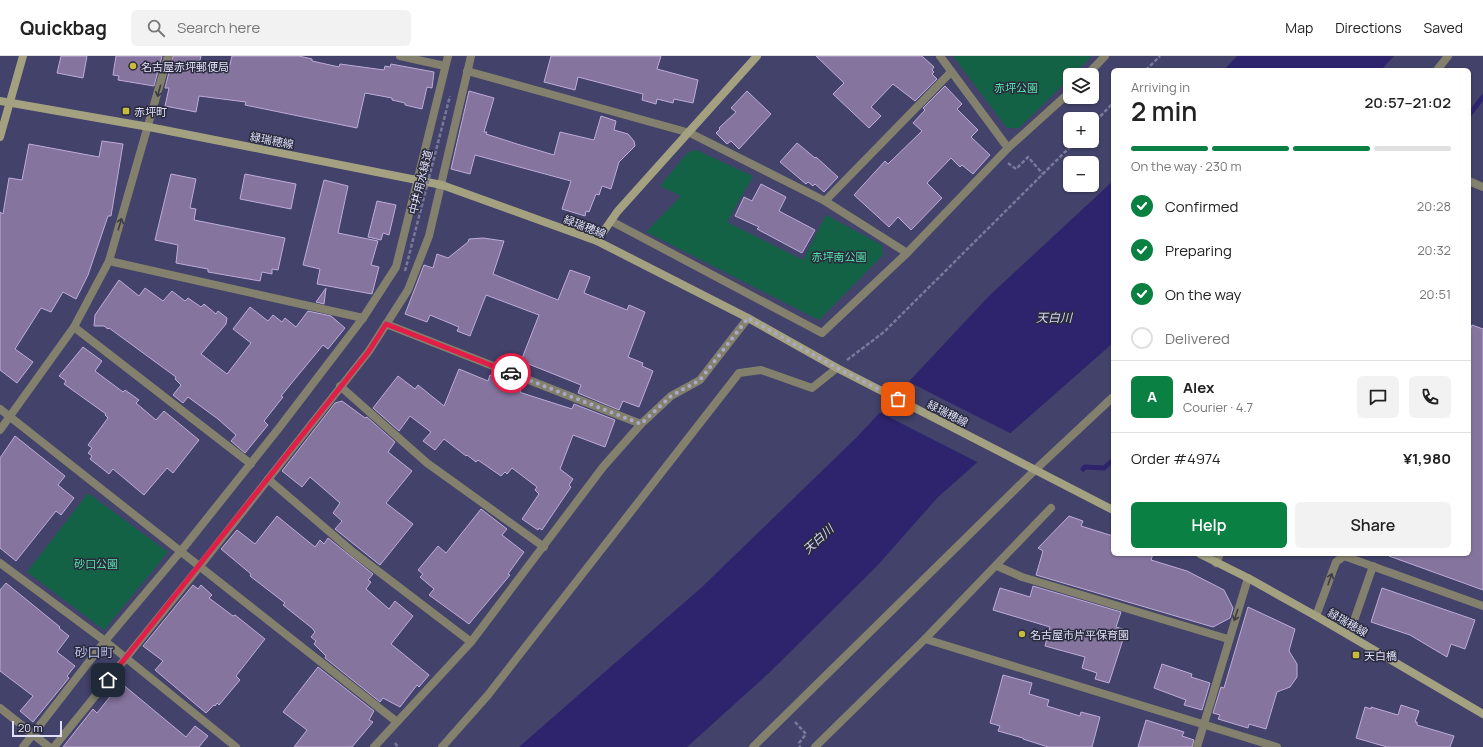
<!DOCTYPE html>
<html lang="en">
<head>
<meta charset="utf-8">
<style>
	body { margin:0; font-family:Manrope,"Noto Sans JP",sans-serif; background:#f2f2f2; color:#222; height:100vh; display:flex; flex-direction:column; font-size:15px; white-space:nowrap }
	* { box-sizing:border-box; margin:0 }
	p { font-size:13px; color:#767676 }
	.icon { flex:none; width:22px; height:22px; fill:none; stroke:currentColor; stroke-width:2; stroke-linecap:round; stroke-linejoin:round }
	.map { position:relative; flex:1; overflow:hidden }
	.panel { position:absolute; left:1111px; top:12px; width:360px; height:488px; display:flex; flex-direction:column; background:#fff; border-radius:6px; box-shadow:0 1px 3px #0004 }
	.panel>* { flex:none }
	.fabs { position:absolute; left:1063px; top:12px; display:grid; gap:8px }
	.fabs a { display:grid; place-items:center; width:36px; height:36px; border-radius:6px; background:#fff; box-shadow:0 1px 3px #0004; font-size:20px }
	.scale { position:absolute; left:12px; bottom:10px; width:50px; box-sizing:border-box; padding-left:4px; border:2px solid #e0e1f9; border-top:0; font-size:11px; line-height:14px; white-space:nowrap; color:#e0e1f9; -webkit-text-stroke:3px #2b2b3e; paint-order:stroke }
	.pin { position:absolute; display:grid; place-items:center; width:34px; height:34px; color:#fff; margin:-17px; border-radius:8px; box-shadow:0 2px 6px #0006 }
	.courier { position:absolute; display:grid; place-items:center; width:40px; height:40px; margin:-20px; border:3px solid #e11d48; border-radius:50%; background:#fff; color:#222; box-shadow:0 1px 5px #0007 }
	.headline em { font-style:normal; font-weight:600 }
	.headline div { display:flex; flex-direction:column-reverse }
	.headline { display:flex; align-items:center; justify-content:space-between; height:68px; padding:0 20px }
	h1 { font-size:26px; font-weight:600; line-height:30px }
	.bar { display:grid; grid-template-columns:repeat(4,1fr); gap:6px 4px; align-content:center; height:48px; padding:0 20px }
	.bar i { height:5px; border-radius:3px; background:#e0e0e0 }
	.bar .on { background:#0b8043 }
	.bar p { grid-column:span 4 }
	.line { display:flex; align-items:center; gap:10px; padding:0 20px; border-top:1px solid #e0e0e0 }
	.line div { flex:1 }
	.round { display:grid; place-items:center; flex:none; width:42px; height:42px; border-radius:6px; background:#f2f2f2 }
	ol { padding:0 20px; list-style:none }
	li { display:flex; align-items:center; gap:12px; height:44px }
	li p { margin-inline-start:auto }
	li .icon { padding:4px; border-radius:50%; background:#0b8043; color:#fff; stroke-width:4 }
	li:last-child { color:#767676 }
	li i { width:22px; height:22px; border:2px solid #e0e0e0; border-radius:50% }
	.button { display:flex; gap:8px; margin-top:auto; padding:8px 20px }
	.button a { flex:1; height:46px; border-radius:6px; background:#0b8043; color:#fff; font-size:16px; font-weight:600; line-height:46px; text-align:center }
	.button a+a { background:#f2f2f2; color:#222 }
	header { display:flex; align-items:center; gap:24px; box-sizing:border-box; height:56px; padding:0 20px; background:#fff; border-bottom:1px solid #e0e0e0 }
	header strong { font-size:19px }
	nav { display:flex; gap:22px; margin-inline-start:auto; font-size:14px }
	.search { width:280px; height:36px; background:#f2f2f2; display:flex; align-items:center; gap:10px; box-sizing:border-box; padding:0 14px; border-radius:6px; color:#767676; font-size:15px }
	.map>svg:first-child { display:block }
	.green { fill:#136245 }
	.water { fill:#2e246e }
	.pier { fill:#42426a }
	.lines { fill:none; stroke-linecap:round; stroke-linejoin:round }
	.stream { stroke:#2e246e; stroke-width:5 }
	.building { fill:#85749e; stroke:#beacd9 }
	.path { stroke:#79799b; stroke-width:2.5; stroke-dasharray:4 2; stroke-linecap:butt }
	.lane { stroke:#83816d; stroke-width:8 }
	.street { stroke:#83816d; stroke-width:8 }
	.secondary { stroke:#a4a181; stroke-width:8 }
	.path-bridge { stroke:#79799b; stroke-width:2.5; stroke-dasharray:4 2; stroke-linecap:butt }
	.oneway { stroke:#3d3c47 }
	.done { stroke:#a9a9c7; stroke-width:4; stroke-dasharray:0 7.2 }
	.route { stroke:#e11d48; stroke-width:5 }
	.poi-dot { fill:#c9bb3a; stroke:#2b2b3e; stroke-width:1.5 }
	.labels { text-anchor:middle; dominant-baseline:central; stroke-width:3; stroke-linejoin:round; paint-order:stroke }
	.poi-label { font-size:11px; fill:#e0e1f9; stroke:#2b2b3e; text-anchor:start }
	.park-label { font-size:11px; fill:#53e6ab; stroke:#2b2b3e }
	.street-label { font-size:11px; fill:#e0e1f9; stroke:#2b2b3e }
	.water-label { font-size:12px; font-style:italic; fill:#d5d7ed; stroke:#2b2b3e }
	.quarter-label { font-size:13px; fill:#b8bae8; stroke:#2b2b3e }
</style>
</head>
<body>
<header>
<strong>Quickbag</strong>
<div class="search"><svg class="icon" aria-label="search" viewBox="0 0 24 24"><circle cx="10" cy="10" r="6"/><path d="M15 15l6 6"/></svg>Search here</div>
<nav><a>Map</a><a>Directions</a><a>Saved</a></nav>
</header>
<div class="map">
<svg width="1483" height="691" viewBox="0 0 1483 691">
	<rect width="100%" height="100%" fill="#42426a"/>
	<g class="green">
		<path d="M953,0H1092L1073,19H1070V22L1019,72H1007Z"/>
		<path d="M696,94L753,120L727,166L803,204L826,159L882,189L883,199L819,264L646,176L681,140L660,130L688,96Z"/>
		<path d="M88,437L168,496L104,574L27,516Z"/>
	</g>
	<g class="water">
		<path d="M1237,0H1394L1381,14H1224Z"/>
		<path d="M1113,125V287L938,441L877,510L770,616L687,691H519L702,531L856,382L989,240Z"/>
	</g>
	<path class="pier" d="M907,325L1012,378L979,407L879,356Z"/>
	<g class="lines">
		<g class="stream">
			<path d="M1469,59L1483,41"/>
			<path d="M1083,413L1085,411L1104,412L1113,404"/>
		</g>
	</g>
	<g class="building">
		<path d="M61,0H87L83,22L57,17Z"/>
		<path d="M116,0H162L154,30L118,24L119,20L113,19Z"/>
		<path d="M173,0H201L198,12L228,17L232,0H299L312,3V5L339,11L340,8L384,14L385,10L390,11L391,8L434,16L432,32L427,31L422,53L405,49V47L392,44V42L365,37L357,72L245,49L246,46L199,40L196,56L165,50L169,32H165Z"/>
		<path d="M551,0H661L657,13L698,24L693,47L674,43L673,47L657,43L656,48L642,44L643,38L578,21L575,34L544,26Z"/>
		<path d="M816,0H922L934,11L932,14L934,16L932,18L937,23L915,45L893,28L871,51L881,60L869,72L833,38L844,27Z"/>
		<path d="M945,30L962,48L957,53L978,74L971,81L990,99L973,118L962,109L960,111L951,102L927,127L942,142L911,174L898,161L889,171L854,139L885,105L888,108L922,75L913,67L925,54L923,52Z"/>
		<path d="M469,35L494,42L484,76H487L486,78L517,88L554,99L560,76L594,84L601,60L616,65L614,74L628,78L634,85L635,90L619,106L611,133L602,130L599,139L596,138L589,156L586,155L585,160L562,153L571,125L475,99L470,118L451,113Z"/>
		<path d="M747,35L771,58L739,93L731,85L727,88L716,77L720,73L719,72L736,56L731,52Z"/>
		<path d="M102,85L123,88L111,160H108L88,219L76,243L63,236L51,256L41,252L15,293L33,306L17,327L0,314V156L3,158L9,122L22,124L29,88L99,101Z"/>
		<path d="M797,87L815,102L816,101L838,121L824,136L815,128L813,130L808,126L806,128L780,106Z"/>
		<path d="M171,118L196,123L190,152L196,153L194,164L285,182L278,214L272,213V218L262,216L260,225L208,216V213L176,207L178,189L155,184Z"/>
		<path d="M245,118L296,128L291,153L240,143Z"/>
		<path d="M324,124L348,130L338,177L378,185L371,209L379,211L372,238L317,228L320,213L303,209Z"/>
		<path d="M761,128L786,141L779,155L815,174L802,197L757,173L759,171L735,160L744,141L752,145Z"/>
		<path d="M377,145L396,149L389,179L383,177L381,184L368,181Z"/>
		<path d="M483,182L504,185L493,218L558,244L570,214L590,221L584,237L627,254L629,249L645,256L628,301L643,307L642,310L653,315L639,351L623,345L619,354L578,337L581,329L521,305L539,259L486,239L470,280L457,275L459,271L430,259L427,266L405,258L424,209L433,212L437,198L448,202L468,186L469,183Z"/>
		<path d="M119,224L139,240L145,232L163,245L172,235L185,245L188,242L201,251L204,248L216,258L218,255L227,262L226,268L201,298L227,318L251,287L233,273L250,251L268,265L273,259L282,266L285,262L296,271L308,255L331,260L345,272L328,293L323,289L281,340L283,341L264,365L268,369L245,397L231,385L236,379L218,363L188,341L183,347L173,339L181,329L175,323L176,321L109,272L108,273L104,270H94L95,259Z"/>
		<path d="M326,232L324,248L316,246Z"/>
		<path d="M1472,269L1483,273V534L1389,500V498H1469V277Z"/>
		<path d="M83,291L102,305L95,315L123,336L125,334L139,344L136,347L156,364L164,355L199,384L173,417L167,412L144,439L113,413L109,418L90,403L92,400L88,397L92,392L88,389L108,362L105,359L106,358L64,328L66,325L59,320Z"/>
		<path d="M459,313L488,325L490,319L505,324L506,322L523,329L520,336L522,337L572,353L574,348L615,364L605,391L573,379L560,413L573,423L569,429L571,431L542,474L539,472L538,474L522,463L539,438L535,434L537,431L512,412L507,418L505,416L501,420L478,404L476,406L467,399L466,400L444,383L435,394L423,385L431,376L410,360L399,375L373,352L398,320L415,333L418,329L444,350Z"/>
		<path d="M342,345L365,362L367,361L395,386L388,396L412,415L386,447L413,468L380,509L335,473L342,465L333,457L340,447L310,421L302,431L282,415L335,347Z"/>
		<path d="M15,380L65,420L58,429L74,442L61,459L56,455L16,505L0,492V402Z"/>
		<path d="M481,453L507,473L502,479L524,496L508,518L510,519L469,568L429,539L434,533L420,521L423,518L418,514L438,490L446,497Z"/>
		<path d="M277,460L315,491L320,484L324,488L328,482L373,518L368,524L371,526L366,533L389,553L395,545L413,560L391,588L429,619L419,631L417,629L400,651L383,642L380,646L325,602L326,600L314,588L316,585L311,581L315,576L312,572L283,549L285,547L250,520L251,518L221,493L237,474L255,488Z"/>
		<path d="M1069,460L1083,465L1081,470L1113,480V498H1153L1151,504L1187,515L1224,534L1233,552L1230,562L1213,571L1036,519L1043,495L1038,492Z"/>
		<path d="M6,527L60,571L59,572L69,580L57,596L75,610L67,620L69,622L33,666L20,655L33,640L0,615V534Z"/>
		<path d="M193,529L198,533L201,529L212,539L209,542L233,560L235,559L265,583L236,620L240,624L219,649L217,647L215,650L214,649L206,657L155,614L163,605L143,590Z"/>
		<path d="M1033,530L1121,556L1116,571L1126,574L1109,627L1095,623L1097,617L1082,612L1085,601L1045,590L1050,571L993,554L1000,532L1030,541Z"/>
		<path d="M1382,532L1475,564L1465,593L1451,588L1447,601L1410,579L1371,566Z"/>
		<path d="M1248,551L1295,573L1289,595L1297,608V621L1290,631L1277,636L1266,673L1249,668L1248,672L1218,663L1220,659L1213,657L1221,631L1224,632Z"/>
		<path d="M1162,608L1192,618L1191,621L1210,627L1202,654L1184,649L1186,644L1154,632Z"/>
		<path d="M318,611L374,655L369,664L373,666L352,691H294L307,674L283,656Z"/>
		<path d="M1003,619L1032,627L1029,638L1049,644L1047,650L1080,660L1081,656L1100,661L1092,691H1048L1023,683V682L998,675L1000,670L990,667Z"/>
		<path d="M121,627L186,681L195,670L208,680L199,691H63L93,653L97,657Z"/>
		<path d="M1401,649L1419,655L1415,666H1417V669L1454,680L1450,691H1387L1356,682L1365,651L1371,653V651L1398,659Z"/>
		<path d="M1146,664L1184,676L1182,680L1194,684L1192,691H1138Z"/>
	</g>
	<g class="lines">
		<g class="path">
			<path d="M1146,14L1160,0"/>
			<path d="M1092,69L1113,47"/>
			<path d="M1008,107L1016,113L1028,101L1043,118"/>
			<path d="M847,304L884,276L1076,85"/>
			<path d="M795,666L806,678L799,687L800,691"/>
			<path d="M395,687L398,691"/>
		</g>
		<g class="lane">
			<path d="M1437,14L1448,0"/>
			<path d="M1469,125L1483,131"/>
			<path d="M1216,507L1220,498"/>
			<path d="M1316,560L1336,506L1344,500L1483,550"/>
			<path d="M1349,579L1373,510"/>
			<path d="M442,691L488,639L739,317L761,314L812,332L837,312"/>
			<path d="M753,691L1035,414L1113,341"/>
		</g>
		<g class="street">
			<path d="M400,0L445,10"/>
			<path d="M940,0L1008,92"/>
			<path d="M467,15L690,77L825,145L907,197"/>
			<path d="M1087,19L1105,0"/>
			<path d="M825,145L951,16"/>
			<path d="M611,165L822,277L907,197L1008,92L1070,36"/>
			<path d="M109,205L363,262"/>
			<path d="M386,268L641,368"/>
			<path d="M74,271L251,408"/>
			<path d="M340,330L427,407L544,491"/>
			<path d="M0,353L397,666"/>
			<path d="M0,374L74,271L109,205L168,0"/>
			<path d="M268,423L353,496L471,586"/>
			<path d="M0,507L105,585L236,691"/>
			<path d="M997,510L1022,521L1228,583"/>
			<path d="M925,583L1277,691"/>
			<path d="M0,652L49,691"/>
			<path d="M23,691L105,585L181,495L279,372L363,262L396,211L448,0"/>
			<path d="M54,691L200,510L369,295L408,234L429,180L471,0"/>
			<path d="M374,691L471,586L603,411L641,368L671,340L700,324L748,262"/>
			<path d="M815,691L925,583L1051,452"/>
			<path d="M1197,691L1248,522"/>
		</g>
		<g class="secondary">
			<path d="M0,45L149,71L442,129L597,185L748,262L837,312L1113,454"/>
			<path d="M0,81L23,0"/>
			<path d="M597,185L617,156L757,0"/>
			<path d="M1200,498L1248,522L1316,560L1483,658"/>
		</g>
		<path class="path-bridge" d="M405,215L450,40"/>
	</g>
	<defs><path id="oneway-shaft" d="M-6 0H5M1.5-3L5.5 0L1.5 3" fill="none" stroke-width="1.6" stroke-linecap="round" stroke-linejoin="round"/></defs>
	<g class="oneway">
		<use href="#oneway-shaft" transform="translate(159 35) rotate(105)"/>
		<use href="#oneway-shaft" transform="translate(120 168) rotate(-73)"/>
		<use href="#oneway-shaft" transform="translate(1330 523) rotate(-71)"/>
		<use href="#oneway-shaft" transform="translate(1236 559) rotate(108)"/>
	</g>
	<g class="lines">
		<path class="done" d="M511,317L641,368L671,340L700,324L748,262L837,312L898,343"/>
		<path class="route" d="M108,624L369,295L386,268L511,317"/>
	</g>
	<g class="poi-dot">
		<circle cx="133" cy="10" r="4"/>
		<rect x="122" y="51" width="8" height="8" rx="2"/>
		<circle cx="1022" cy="578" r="4"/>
		<rect x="1352" y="595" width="8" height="8" rx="2"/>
	</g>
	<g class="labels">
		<g class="poi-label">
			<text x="141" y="10">名古屋赤坪郵便局</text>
			<text x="134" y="55">赤坪町</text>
			<text x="1030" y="578">名古屋市片平保育園</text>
			<text x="1364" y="599">天白橋</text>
		</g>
		<g class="park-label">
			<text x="1016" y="31">赤坪公園</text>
			<text x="839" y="200">赤坪南公園</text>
			<text x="96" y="507">砂口公園</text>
		</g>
		<g class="street-label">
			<text transform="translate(272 84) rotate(11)">緑瑞穂線</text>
			<text transform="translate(420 126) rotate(-76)">中井用水緑道</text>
			<text transform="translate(585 170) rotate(21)">緑瑞穂線</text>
			<text transform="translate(948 357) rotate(27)">緑瑞穂線</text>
			<text transform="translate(1348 566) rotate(30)">緑瑞穂線</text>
		</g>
		<g class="water-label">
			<text x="1054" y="261">天白川</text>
			<text transform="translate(818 483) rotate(-42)">天白川</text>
		</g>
		<g class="quarter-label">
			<text x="94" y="596">砂口町</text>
		</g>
	</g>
</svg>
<div class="fabs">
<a><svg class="icon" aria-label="layers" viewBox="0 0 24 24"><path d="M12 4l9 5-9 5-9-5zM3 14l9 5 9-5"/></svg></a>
<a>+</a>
<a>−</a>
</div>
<div class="scale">20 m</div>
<div class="pin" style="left:898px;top:343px;background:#ea580c"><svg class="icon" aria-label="bag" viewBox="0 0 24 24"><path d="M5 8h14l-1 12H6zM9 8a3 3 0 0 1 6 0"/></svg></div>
<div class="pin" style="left:108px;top:624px;background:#1f2937"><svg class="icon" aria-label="home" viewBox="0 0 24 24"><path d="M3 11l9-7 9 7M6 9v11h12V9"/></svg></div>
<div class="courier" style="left:511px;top:317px"><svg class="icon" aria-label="car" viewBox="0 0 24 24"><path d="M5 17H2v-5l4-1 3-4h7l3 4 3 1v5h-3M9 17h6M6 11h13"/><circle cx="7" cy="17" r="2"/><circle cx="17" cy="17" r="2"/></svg></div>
<section class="panel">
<div class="headline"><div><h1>2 min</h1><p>Arriving in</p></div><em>20:57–21:02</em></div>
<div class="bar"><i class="on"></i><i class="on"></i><i class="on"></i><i></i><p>On the way · 230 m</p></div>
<ol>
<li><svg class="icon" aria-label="check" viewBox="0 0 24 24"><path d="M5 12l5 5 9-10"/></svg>Confirmed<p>20:28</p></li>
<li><svg class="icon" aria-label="check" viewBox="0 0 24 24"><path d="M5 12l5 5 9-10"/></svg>Preparing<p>20:32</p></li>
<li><svg class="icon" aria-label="check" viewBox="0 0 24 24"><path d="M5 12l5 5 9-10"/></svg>On the way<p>20:51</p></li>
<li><i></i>Delivered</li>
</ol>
<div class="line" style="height:72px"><b class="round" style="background:#0b8043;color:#fff">A</b><div><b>Alex</b><p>Courier · 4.7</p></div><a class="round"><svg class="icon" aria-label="chat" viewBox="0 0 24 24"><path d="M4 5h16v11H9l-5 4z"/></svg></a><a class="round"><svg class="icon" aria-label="phone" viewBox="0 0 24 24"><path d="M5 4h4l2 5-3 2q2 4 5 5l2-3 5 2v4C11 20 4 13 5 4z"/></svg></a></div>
<div class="line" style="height:52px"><div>Order #4974</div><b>¥1,980</b></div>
<div class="button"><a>Help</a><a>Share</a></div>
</section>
</div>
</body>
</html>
